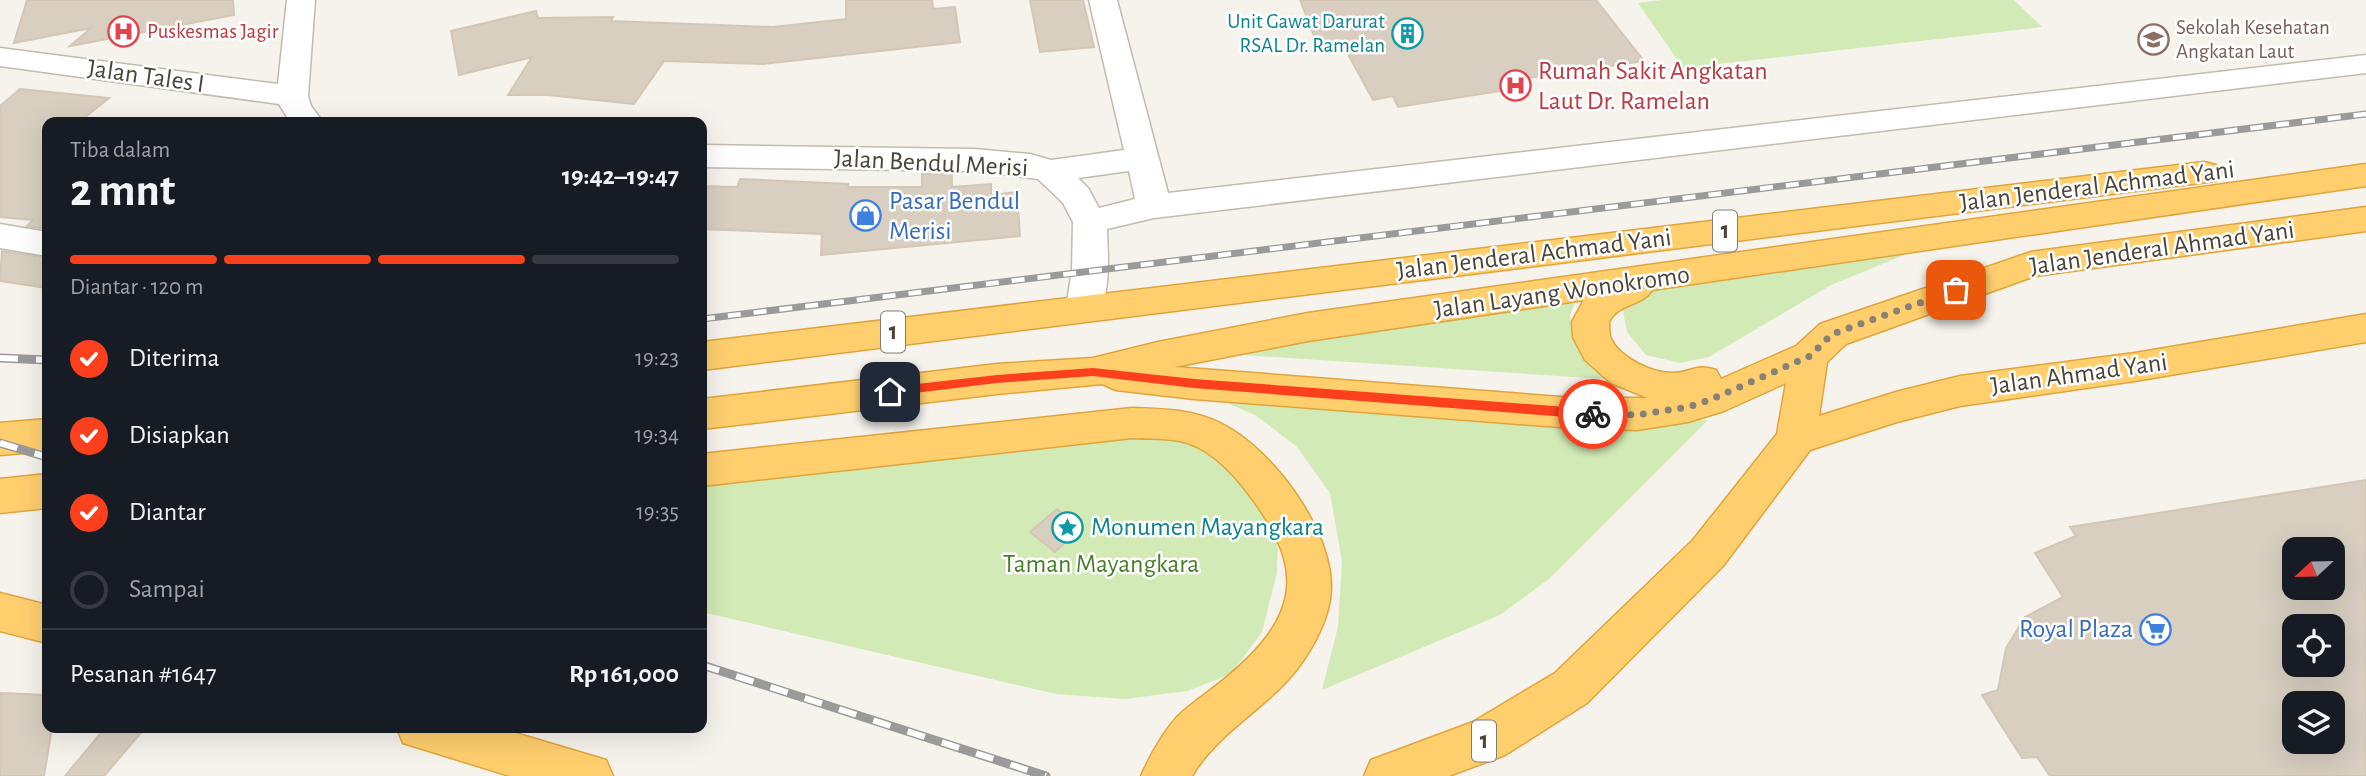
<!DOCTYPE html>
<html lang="id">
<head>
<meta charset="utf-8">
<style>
	body { margin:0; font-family:"Alegreya Sans",sans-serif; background:#242831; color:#f1f3f6; height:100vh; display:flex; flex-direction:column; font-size:26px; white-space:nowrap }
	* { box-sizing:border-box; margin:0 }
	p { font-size:23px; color:#9ea1a6 }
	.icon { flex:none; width:38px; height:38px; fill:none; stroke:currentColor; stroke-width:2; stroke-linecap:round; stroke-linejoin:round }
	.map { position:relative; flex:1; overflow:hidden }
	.sheet { position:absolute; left:42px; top:117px; width:665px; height:616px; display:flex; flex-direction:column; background:#171b24; border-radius:14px; box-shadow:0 7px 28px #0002 }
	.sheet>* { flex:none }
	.needle { width:46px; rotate:248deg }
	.fabs { position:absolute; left:2282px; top:537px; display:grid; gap:14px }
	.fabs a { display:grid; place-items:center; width:63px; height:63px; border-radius:14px; background:#171b24; box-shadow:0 7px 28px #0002; font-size:35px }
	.pin { position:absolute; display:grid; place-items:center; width:60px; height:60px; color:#fff; margin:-30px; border-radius:14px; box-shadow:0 4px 10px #0006 }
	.courier { position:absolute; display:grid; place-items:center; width:70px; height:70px; margin:-35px; border:5px solid #fc3f1d; border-radius:50%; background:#fff; color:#222; box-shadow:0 2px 9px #0007 }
	.head em { font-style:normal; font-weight:700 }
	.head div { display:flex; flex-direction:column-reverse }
	.head { display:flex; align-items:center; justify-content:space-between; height:119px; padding:0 28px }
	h1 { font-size:46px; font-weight:700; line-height:52px }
	.bar { display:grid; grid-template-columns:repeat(4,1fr); gap:10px 7px; align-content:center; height:84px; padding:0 28px }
	.bar i { height:9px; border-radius:5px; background:#363941 }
	.bar .active { background:#fc3f1d }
	.bar p { grid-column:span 4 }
	.line { display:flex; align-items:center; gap:18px; padding:0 28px; border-top:2px solid #363941 }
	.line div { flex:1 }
	ol { padding:0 28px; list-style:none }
	li { display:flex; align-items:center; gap:21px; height:77px }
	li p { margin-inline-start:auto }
	li .icon { padding:7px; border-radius:50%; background:#fc3f1d; color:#fff; stroke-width:4 }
	li:last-child { color:#9ea1a6 }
	li i { width:38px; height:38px; border:4px solid #363941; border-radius:50% }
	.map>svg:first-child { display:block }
	.green { fill:#d2eab5 }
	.building { fill:#d8cfc1; stroke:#d3c7b4; stroke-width:2; fill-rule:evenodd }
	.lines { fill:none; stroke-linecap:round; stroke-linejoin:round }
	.minor-casing { stroke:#c2bbae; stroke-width:3 }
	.highway-casing { stroke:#e0a43c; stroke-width:3 }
	.minor { fill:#fff; fill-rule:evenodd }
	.highway { fill:#ffcf6e; fill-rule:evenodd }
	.rail-far1-casing { stroke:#9a9a9a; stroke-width:7 }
	.rail-casing { stroke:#9a9a9a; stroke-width:9 }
	.rail-far1 { stroke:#fff; stroke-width:4.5; stroke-dasharray:13; stroke-linecap:butt }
	.rail { stroke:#fff; stroke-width:6; stroke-dasharray:18; stroke-linecap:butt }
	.route { fill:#fc3f1d }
	.done { stroke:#878178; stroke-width:7; stroke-dasharray:0 12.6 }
	.labels { text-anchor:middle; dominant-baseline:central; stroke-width:5; stroke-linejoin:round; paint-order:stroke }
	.far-culture-label { font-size:21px; fill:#0d838f; stroke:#fff; text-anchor:end }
	.far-education-label { font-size:21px; fill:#785e54; stroke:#fff; text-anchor:start }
	.far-health-label { font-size:21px; fill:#be3a42; stroke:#fff; text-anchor:start }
	.shield { fill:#fff; stroke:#817c74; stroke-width:2 }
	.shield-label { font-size:24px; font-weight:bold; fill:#4b4439 }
	.health-label { font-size:26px; fill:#be3a42; stroke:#fff; text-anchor:start }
	.street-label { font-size:26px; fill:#4b4439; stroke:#fff }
	.shop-label { font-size:26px; fill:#366cbe; stroke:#fff; text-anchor:start }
	.culture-label { font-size:26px; fill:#0d838f; stroke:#fff; text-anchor:start }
	.park-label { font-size:26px; fill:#4a7f2a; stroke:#fff }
</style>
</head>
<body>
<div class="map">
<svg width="2366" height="776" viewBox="0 0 2366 776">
	<rect width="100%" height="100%" fill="#f6f3ec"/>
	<g class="green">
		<path d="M1662,0H2014L2042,27L1683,68L1638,3Z"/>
		<path d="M1910,250L1909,253L1831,285L1709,357L1680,363L1646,355L1627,332L1623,312L1634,288Z"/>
		<path d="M1580,289L1570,315L1573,340L1634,381L1197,352Z"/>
		<path d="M1192,388L1611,420H1708L1549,579L1500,615L1322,690L1338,627L1342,561L1330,493L1296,446L1255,415Z"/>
		<path d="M1170,432L1230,454L1278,534L1277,573L1262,632L1231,674L1187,691L1125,699L1056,694L702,612V477Z"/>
	</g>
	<g class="building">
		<path d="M27,0H233L234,15L70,46L91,28L14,43Z"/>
		<path d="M846,0H932L933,9L955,7L960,42L763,64L664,61L634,104L548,95H508L532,57L459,75L451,31L536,11L538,18L613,17L611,21L773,27L846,19Z"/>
		<path d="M1030,0H1083L1094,47L1040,52Z"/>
		<path d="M1300,0H1596L1644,61L1507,81L1513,89L1398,107L1393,96L1373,100L1344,47L1319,49Z"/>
		<path d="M20,89L109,98L79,122H47V229L27,226L33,220L0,217V106Z"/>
		<path d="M952,173V187L991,184V195L1017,192L1020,236L821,255L822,234L702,229V186L737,187L740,179L848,184V187H922V174Z"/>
		<path d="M2,251L47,258V288L0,281Z"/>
		<path d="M2366,480V776H2050L2037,757L2022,758L1982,695L1998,690L2006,648L2025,617L2063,597L2035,553L2076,536L2070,527ZM2294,550H2333V588H2294ZM2294,626H2333V665H2294ZM2294,704H2333V742H2294Z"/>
		<path d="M1057,509L1082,527L1055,552L1030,532Z"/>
		<path d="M0,693L47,695V728H52L44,776H0Z"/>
		<path d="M105,728H145L104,776H65Z"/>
	</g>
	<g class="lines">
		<defs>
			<g id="minor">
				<path d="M287,0H315L308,96L311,106L323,122H290L279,104L0,66V48L278,84Z"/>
				<path d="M1089,0H1117L1168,193L2366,55V73L1154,218L1107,229C1108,258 1111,292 1097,317L1084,321L1071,317L1066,308L1072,270L1073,222L1063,203L1038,179L974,171L702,167V145L974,149L1030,154L1051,160L1124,150ZM1129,171L1135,199L1099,208L1088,188L1078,178Z"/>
				<path d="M0,224L47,232V256L0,248Z"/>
			</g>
			<g id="highway">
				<path d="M2204,162L2216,165L2221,173L2216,181L702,370V342Z"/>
				<path d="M2366,164V186L1652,290C1643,306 1618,303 1609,322C1609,327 1609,334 1611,339C1620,358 1652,373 1672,373C1691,373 1696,363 1716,370L1721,379L1796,346L1820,324L2031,252L2366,207V231L2035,276L1846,344L1827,362L1819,416L1896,392L1960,376L2135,353L2366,314V342L2135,381L1960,406L1897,422L1810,450L1723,566L1587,703L1505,755L1449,776H1364L1371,760L1473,722L1555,673L1693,540L1777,434L1786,383L1724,411L1688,422L1637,430L1573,428L1194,399L1116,390L1102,384L997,394L702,429V399L997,364L1093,358L1158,342L1308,313ZM1584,300L1572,322L1573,337L1585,360L1611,383L1648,398H1573L1174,367L1308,341Z"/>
				<path d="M1132,408C1163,409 1191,409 1220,423C1273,448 1340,539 1330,599C1327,620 1316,641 1305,658C1275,705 1220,728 1192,776H1141C1150,756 1162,734 1177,717C1192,702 1211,691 1227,677C1295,620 1308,574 1253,500C1236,476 1210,447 1180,441C1164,438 1148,439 1132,438L702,486V454Z"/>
				<path d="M47,419V451L0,455V423Z"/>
				<path d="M47,474V508L0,513V479Z"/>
				<path d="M0,593L47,605V643L0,631Z"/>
				<path d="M397,728H499L606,760L613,776H510L403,743Z"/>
			</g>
		</defs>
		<use href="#minor" class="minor-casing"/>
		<use href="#highway" class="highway-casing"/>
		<use href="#minor" class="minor"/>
		<use href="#highway" class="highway"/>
		<defs>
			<path id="rail-far1" d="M702,319L2366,114"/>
			<g id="rail">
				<path d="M0,358L47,360"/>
				<path d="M0,443L47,457"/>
				<path d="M702,665L1046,776"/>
			</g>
		</defs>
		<use href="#rail-far1" class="rail-far1-casing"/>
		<use href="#rail" class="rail-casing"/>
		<use href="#rail-far1" class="rail-far1"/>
		<use href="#rail" class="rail"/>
	</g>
	<path class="route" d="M1093,368L1194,379L1593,409L1599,414L1593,419L1194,388L1093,376L997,383L890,396L884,392L890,387L997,375Z"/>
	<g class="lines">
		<path class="done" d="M1593,414L1637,415L1688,407L1710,400L1810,356L1832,334L1956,290"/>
	</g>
	<defs>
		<symbol id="hospital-ring" viewBox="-11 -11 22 22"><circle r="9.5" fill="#fff" stroke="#e0444e" stroke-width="1.5"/><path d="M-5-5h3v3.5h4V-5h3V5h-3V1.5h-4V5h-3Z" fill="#e0444e"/></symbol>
		<symbol id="building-ring" viewBox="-11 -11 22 22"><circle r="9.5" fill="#fff" stroke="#0f9aa8" stroke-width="1.5"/><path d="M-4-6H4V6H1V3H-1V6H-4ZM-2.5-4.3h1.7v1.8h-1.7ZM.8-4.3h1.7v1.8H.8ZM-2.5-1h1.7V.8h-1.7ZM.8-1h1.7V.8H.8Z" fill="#0f9aa8"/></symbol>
		<symbol id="university-ring" viewBox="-11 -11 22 22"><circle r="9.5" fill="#fff" stroke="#8d6e63" stroke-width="1.5"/><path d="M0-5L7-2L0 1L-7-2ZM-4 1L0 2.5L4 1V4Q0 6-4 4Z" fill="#8d6e63"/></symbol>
		<symbol id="shop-ring" viewBox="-11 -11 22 22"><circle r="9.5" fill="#fff" stroke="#3f7fe0" stroke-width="1.5"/><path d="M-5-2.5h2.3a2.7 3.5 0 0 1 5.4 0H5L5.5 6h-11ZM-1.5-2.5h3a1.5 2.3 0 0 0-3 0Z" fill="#3f7fe0"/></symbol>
		<symbol id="sight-ring" viewBox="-11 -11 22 22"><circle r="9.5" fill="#fff" stroke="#0f9aa8" stroke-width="1.5"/><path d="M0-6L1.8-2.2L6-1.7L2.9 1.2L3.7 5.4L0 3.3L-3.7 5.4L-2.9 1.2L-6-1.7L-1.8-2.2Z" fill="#0f9aa8"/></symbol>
		<symbol id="supermarket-ring" viewBox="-11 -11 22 22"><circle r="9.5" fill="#fff" stroke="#3f7fe0" stroke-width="1.5"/><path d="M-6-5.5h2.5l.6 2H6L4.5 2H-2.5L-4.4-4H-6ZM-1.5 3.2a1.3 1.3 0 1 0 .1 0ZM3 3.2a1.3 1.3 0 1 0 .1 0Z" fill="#3f7fe0"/></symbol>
	</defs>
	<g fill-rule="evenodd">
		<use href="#hospital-ring" x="106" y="14" width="35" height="35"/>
		<use href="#building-ring" x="1390" y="16" width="35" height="35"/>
		<use href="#university-ring" x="2136" y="22" width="35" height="35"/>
		<use href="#hospital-ring" x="1498" y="68" width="35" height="35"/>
		<use href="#shop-ring" x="848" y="198" width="35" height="35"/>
		<use href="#sight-ring" x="1050" y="510" width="35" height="35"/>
		<use href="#supermarket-ring" x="2138" y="612" width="35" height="35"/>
	</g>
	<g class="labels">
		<g class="far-culture-label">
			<text x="1385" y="21">Unit Gawat Darurat<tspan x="1385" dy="24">RSAL Dr. Ramelan</tspan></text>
		</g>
		<g class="far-education-label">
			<text x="2176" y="27">Sekolah Kesehatan<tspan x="2176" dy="24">Angkatan Laut</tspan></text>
		</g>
		<g class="far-health-label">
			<text x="147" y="31">Puskesmas Jagir</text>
		</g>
		<g class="shield">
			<rect x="1713" y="210.5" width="24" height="41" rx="5"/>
			<rect x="881" y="311.5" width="24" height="41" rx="5"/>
			<rect x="1472" y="720.5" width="24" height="41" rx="5"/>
		</g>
		<g class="shield-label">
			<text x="1725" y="231">1</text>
			<text x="893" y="332">1</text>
			<text x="1484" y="741">1</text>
		</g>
		<g class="health-label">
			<text x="1538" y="71">Rumah Sakit Angkatan<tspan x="1538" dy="30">Laut Dr. Ramelan</tspan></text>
		</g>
		<g class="street-label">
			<text transform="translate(146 76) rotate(8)">Jalan Tales I</text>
			<text transform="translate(931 163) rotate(3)">Jalan Bendul Merisi</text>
			<text transform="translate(2097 186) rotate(-7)">Jalan Jenderal Achmad Yani</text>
			<text transform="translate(2162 248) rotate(-8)">Jalan Jenderal Ahmad Yani</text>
			<text transform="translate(1534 254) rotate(-7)">Jalan Jenderal Achmad Yani</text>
			<text transform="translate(1562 292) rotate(-8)">Jalan Layang Wonokromo</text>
			<text transform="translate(2079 374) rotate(-8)">Jalan Ahmad Yani</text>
		</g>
		<g class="shop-label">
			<text x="889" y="201">Pasar Bendul<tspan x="889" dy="30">Merisi</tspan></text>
			<text x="2133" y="629" text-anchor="end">Royal Plaza</text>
		</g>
		<g class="culture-label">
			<text x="1091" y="527">Monumen Mayangkara</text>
		</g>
		<g class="park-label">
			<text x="1101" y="564">Taman Mayangkara</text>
		</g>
	</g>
</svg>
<div class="fabs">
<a><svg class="needle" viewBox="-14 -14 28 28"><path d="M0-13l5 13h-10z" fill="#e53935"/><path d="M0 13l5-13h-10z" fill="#9ea1a6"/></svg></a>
<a><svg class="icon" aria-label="locate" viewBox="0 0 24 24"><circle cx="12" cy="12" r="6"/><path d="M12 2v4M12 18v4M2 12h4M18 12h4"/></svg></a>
<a><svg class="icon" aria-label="layers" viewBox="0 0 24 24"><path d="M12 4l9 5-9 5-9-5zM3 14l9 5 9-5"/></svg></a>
</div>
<div class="pin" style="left:1956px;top:290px;background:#ea580c"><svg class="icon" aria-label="bag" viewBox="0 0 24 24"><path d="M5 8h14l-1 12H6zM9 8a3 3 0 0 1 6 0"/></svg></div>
<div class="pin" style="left:890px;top:392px;background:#1f2937"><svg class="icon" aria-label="home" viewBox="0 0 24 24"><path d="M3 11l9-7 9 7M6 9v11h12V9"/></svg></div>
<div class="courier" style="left:1593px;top:414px"><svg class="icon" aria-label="bike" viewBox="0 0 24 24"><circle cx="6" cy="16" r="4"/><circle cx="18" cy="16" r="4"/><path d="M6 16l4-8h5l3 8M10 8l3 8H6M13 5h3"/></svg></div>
<section class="sheet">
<div class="head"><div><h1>2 mnt</h1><p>Tiba dalam</p></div><em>19:42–19:47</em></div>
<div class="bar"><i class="active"></i><i class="active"></i><i class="active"></i><i></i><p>Diantar · 120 m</p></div>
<ol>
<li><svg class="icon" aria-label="check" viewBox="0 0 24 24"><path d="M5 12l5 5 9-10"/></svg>Diterima<p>19:23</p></li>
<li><svg class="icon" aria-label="check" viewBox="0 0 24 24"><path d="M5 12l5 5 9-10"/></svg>Disiapkan<p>19:34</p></li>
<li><svg class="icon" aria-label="check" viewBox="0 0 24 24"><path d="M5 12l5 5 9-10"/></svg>Diantar<p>19:35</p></li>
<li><i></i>Sampai</li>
</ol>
<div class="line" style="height:91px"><div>Pesanan #1647</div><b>Rp 161,000</b></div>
</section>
</div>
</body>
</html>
